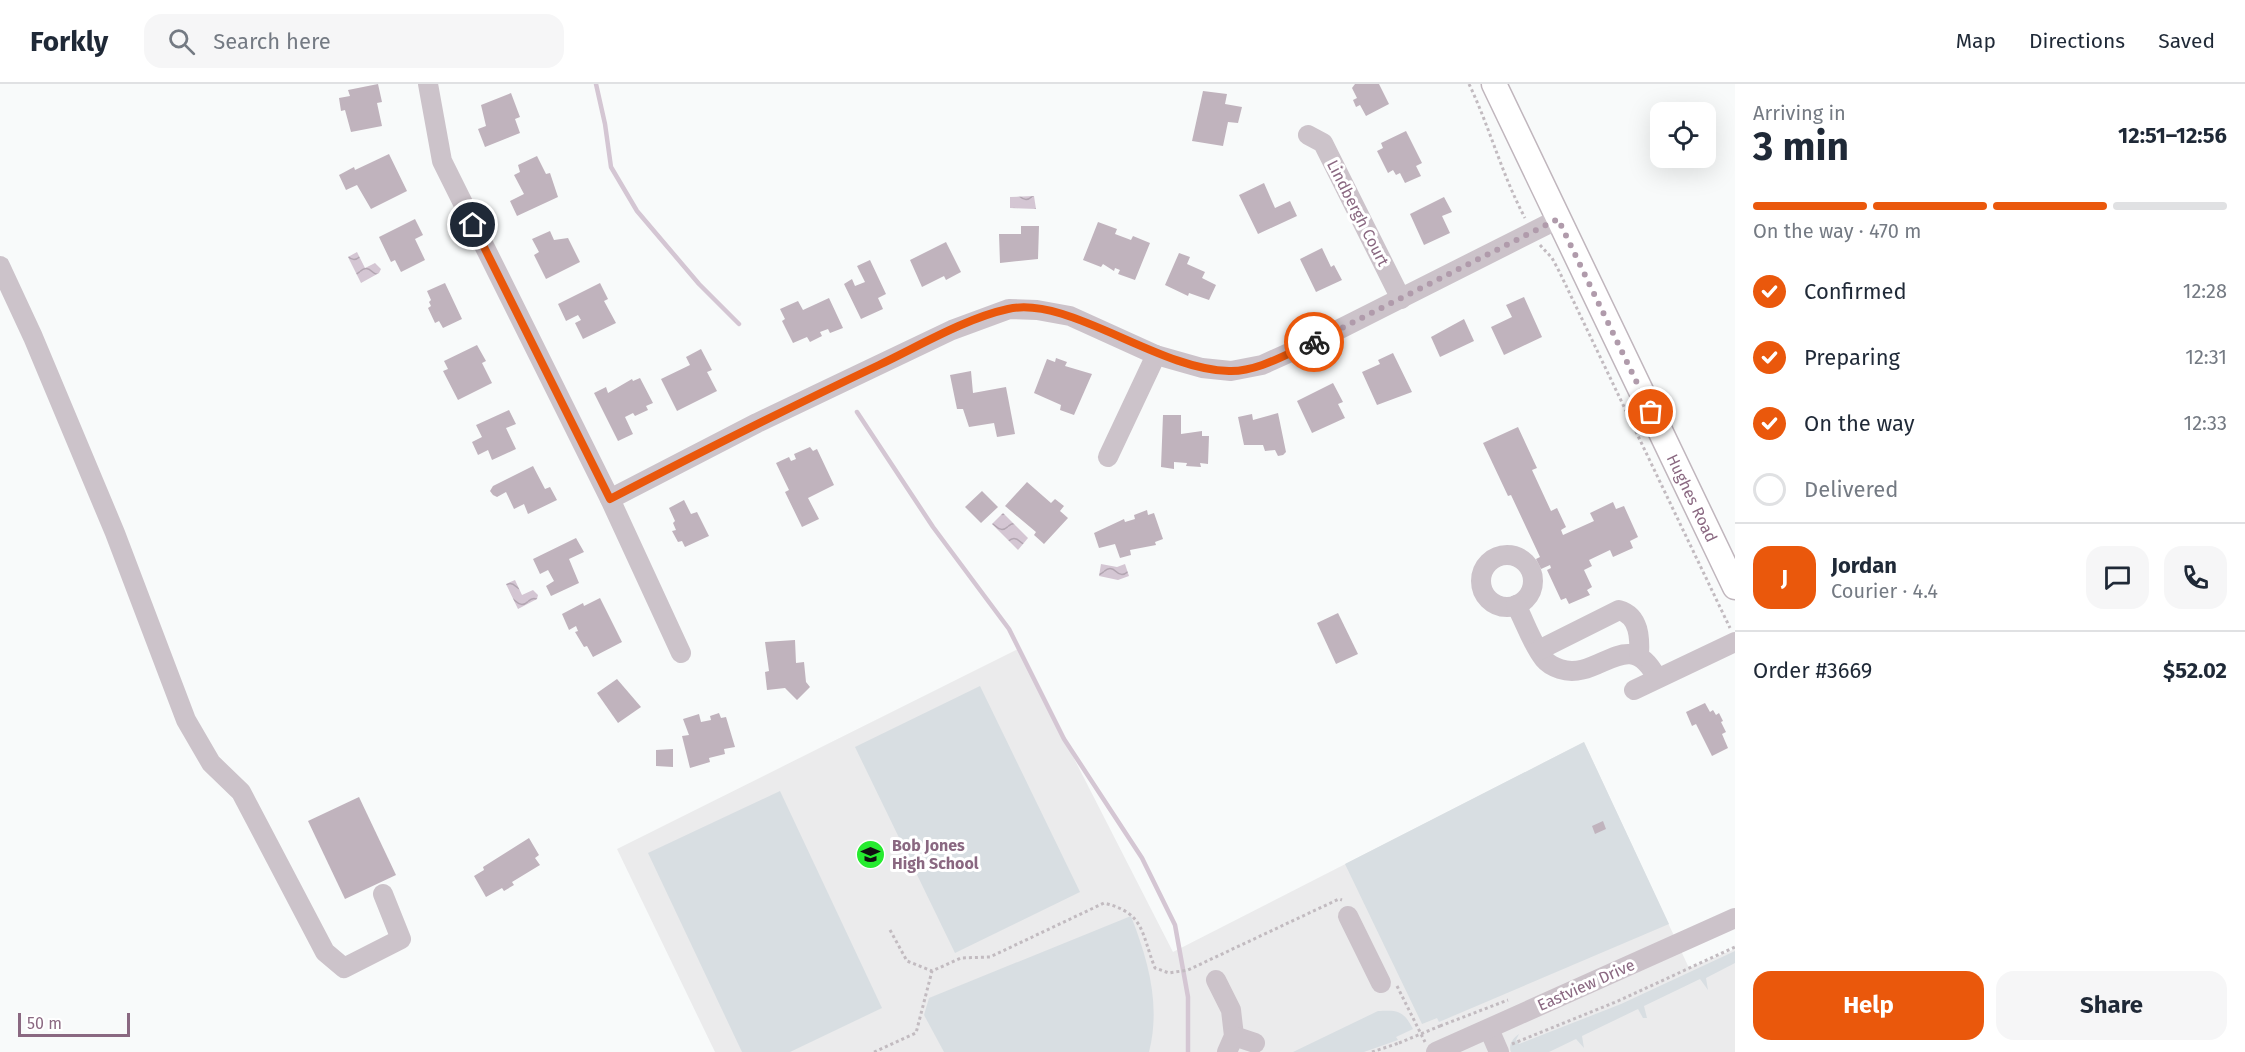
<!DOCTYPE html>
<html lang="en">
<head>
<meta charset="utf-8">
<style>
	body { margin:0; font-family:"Fira Sans",sans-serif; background:#f6f6f7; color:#1f2937; height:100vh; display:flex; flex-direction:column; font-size:22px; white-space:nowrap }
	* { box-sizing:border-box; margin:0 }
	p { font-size:20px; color:#747a83 }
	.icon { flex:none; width:33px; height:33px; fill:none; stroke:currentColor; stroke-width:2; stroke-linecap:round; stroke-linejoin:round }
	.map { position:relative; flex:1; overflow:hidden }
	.side { display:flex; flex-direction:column; background:#fff; width:510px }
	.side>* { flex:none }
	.controls { position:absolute; left:1650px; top:18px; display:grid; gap:12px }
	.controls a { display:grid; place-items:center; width:66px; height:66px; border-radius:12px; background:#fff; box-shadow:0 6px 24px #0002; font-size:30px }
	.scale { position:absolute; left:18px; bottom:15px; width:112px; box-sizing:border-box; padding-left:6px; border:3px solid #8a6881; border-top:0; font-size:16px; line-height:21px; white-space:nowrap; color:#8a6881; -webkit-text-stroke:4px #fff; paint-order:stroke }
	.pin { position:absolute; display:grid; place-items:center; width:51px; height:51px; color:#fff; margin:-26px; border:3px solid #fff; border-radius:50%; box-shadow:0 2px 6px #0007 }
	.courier { position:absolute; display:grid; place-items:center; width:60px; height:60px; margin:-30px; border:4px solid #ea580c; border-radius:50%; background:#fff; color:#222; box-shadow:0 2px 8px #0007 }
	.summary em { font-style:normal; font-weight:700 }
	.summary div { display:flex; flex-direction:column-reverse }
	.summary { display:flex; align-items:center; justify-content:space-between; height:102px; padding:0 18px }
	h1 { font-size:39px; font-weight:700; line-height:45px }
	.bar { display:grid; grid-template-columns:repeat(4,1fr); gap:9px 6px; align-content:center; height:72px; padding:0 18px }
	.bar i { height:8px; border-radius:4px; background:#e0e1e3 }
	.bar .selected { background:#ea580c }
	.bar p { grid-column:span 4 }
	.line { display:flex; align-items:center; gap:15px; padding:0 18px; border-top:2px solid #e0e1e3 }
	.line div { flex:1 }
	.round { display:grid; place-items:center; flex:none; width:63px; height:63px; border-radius:18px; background:#f6f6f7 }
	ol { padding:0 18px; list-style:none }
	li { display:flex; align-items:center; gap:18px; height:66px }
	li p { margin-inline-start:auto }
	li .icon { padding:6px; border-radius:50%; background:#ea580c; color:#fff; stroke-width:4 }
	li:last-child { color:#747a83 }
	li i { width:33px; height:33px; border:3px solid #e0e1e3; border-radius:50% }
	.cta { display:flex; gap:12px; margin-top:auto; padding:12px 18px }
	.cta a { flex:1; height:69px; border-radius:18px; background:#ea580c; color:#fff; font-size:24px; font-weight:700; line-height:69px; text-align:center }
	.cta a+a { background:#f6f6f7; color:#1f2937 }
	header { display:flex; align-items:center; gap:36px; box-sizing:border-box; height:84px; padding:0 30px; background:#fff; border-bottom:2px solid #e0e1e3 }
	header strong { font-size:28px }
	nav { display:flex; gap:33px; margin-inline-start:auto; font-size:21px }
	.search { width:420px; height:54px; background:#f6f6f7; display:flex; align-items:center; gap:15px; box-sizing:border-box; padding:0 21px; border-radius:18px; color:#747a83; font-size:22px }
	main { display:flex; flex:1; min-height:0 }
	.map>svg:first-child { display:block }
	.built { fill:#ebebec }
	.grass { fill:#d8dee2 }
	.water { fill:url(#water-waves) }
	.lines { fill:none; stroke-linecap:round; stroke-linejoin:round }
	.stream { stroke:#d4c6d3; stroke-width:4.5 }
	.building { fill:#c0b3bd }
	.major-casing { stroke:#c0b6bd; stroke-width:27 }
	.path { stroke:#c2bbc0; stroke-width:3; stroke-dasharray:3 3; stroke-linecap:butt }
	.minor { stroke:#ccc3ca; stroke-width:20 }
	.major { stroke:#fff; stroke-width:24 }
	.path-bridge { stroke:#c2bbc0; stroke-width:3; stroke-dasharray:3 3; stroke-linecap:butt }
	.done { stroke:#b09bab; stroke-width:6; stroke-dasharray:0 10.8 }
	.route { stroke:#ea580c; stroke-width:8 }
	.labels { text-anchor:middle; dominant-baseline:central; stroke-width:6; stroke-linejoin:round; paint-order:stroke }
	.street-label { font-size:16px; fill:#8a6881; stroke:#fff }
	.poi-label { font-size:16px; font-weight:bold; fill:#8a6881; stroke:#fff; text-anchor:start }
</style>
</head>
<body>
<header>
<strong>Forkly</strong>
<div class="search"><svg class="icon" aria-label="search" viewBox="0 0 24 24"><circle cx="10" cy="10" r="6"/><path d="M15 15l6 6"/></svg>Search here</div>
<nav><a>Map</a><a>Directions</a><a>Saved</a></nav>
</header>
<main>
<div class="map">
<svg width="1735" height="968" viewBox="0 0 1735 968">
	<defs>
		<pattern id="water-waves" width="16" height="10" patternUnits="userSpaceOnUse" patternTransform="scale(1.5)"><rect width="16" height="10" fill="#d4c6d3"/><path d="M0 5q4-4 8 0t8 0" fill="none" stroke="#b2a5b1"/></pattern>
	</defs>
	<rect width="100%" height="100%" fill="#f8fafa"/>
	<path class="built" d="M1018,565L1173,868L1584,658L1689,884L1735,865V968H715L617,765Z"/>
	<g class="grass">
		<path d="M980,602L1080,808L955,869L855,663Z"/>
		<path d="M1584,658L1669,840L1439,938L1437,934L1422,940L1345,780Z"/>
		<path d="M780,707L882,924L790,968H742L648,769Z"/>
		<path d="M1131,832C1148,876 1161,921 1149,968H944L924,931L929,914Z"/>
		<path d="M1735,867V879L1706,894L1708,906L1700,895L1644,922L1647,934H1643L1638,925L1582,952L1584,964L1576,955L1549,968H1511C1508,961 1513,954 1519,950L1516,956L1519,960L1621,920Z"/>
		<path d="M1378,927C1398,926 1403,926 1413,945L1396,953L1398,956L1364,968H1293Z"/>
	</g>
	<g class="water">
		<path d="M1034,112L1036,125L1010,124V113Z"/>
		<path d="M357,168L365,184L375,179L381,185L379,189L361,199L348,173Z"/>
		<path d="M1003,429L1028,454L1018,466L992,440Z"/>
		<path d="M1101,480L1117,483L1125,480L1129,492L1118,496L1099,492Z"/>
		<path d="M515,496L522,511L533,506L538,511L537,515L518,525L506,500Z"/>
	</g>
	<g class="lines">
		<g class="stream">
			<path d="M596,0L605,40L611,83L637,127L699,200L739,240"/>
			<path d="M857,328L933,443L1009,545L1064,655L1142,774L1175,841L1188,913V968"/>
		</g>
	</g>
	<g class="building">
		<path d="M378,0L382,18L377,19L382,42L351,48L345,26L341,27L339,14L350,12L348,6Z"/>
		<path d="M1355,0H1379L1389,20L1366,32L1360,21L1356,23L1353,16L1357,14L1352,4Z"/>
		<path d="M1203,7L1227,10L1225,20L1242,23L1238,39L1228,38L1223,62L1192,57Z"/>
		<path d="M511,9L520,33L515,35L520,49L485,63L478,45L486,42L481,21Z"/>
		<path d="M1406,47L1422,79L1416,82L1421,92L1405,99L1400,89L1396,91L1393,86L1388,89L1377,67L1383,64L1381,59Z"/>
		<path d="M389,70L407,107L371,125L357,101L346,106L339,91L354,83L355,86Z"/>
		<path d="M537,72L546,90L550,89L558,113L517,132L510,117L524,110L514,91L520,88L518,81Z"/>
		<path d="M1264,99L1275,124L1290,117L1297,132L1258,150L1239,111Z"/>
		<path d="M1444,113L1452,128L1442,132L1450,149L1424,161L1410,130Z"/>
		<path d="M415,135L423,151L415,155L425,176L401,188L395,176L391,178L379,153Z"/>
		<path d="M1098,138L1117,145L1115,150L1131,156L1133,152L1150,159L1135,196L1118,190L1120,186L1115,184L1114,187L1103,180L1101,183L1083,176Z"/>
		<path d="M1021,142H1039L1038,175L1000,179L999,150H1021Z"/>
		<path d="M550,147L554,156L568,154L580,178L546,195L534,171L539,168L532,155Z"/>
		<path d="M946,158L961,188L946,196L944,192L922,203L910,176Z"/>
		<path d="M1322,164L1331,183L1334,181L1342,196L1316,208L1300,175Z"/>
		<path d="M1179,169L1190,173L1187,180L1205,188L1202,194L1216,201L1209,216L1189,209L1188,212L1165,201Z"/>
		<path d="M870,176L886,210L878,214L883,225L861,235L844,200L852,195L855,202L865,198L857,182Z"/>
		<path d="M445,199L462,235L443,244L439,237L435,239L428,224L431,222L429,218L431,216L427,207Z"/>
		<path d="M600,199L608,215L604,217L616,239L583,255L575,239L581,236L578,231L566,237L558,220Z"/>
		<path d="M1524,213L1542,253L1504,271L1491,243L1512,233L1506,221Z"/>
		<path d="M829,214L843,244L830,249L828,245L820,248L822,252L810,258L807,253L793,259L782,237L785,235L780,225L798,217L803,226Z"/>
		<path d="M1464,235L1474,257L1440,273L1431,253Z"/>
		<path d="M477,261L486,277L482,279L492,299L458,316L443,287L448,285L444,277Z"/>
		<path d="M701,265L712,286L707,288L717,307L677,327L661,295L690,281L686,273Z"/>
		<path d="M1393,269L1412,308L1377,321L1362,288L1380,280L1378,276Z"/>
		<path d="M1056,274L1067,278L1065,282L1092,290L1074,331L1060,326L1061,321L1034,309L1047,275L1055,278Z"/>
		<path d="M971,287L973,309L1006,303L1015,350L997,353L994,339L969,343L963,325H957L950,291Z"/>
		<path d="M640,294L653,319L646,322L648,326L635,332L633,329L625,333L633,350L618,357L594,309L606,303L608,309L632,295L633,297Z"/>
		<path d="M1333,299L1343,318L1338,320L1345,334L1312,349L1297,317Z"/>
		<path d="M509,326L516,340L506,344L516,365L492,376L488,366L478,371L472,358L482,353L476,341Z"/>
		<path d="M1278,329L1286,368L1283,371L1278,372L1275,366L1265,367L1263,361H1244L1238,333L1252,330L1253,336Z"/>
		<path d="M1163,331H1181V350L1202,347V352H1209L1208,380L1200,379L1201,383L1186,382L1187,379L1174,378V385L1161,383Z"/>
		<path d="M1518,343L1537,384L1532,386L1551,427L1557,424L1566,443L1561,446L1563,451L1594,437L1590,429L1613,418L1616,425L1624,422L1638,453L1630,457L1633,464L1613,473L1610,466L1589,476L1592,482L1584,486L1592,503L1587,506L1590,511L1569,520L1566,514L1561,516L1547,486L1551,484L1550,481L1541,485L1536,475L1540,473L1511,411L1508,412L1483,359Z"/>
		<path d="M810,363L813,367L817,365L834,401L808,414L819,435L802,443L785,408L789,406L776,379L789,373L791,377L796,375L794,370Z"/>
		<path d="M533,382L545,405L550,403L557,416L528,430L524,420L514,425L506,408L497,413L493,411L490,407L493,402Z"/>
		<path d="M1027,398L1051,419L1055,415L1064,422L1060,427L1068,434L1044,460L1034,451L1036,448L1005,422Z"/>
		<path d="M982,407L998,423L981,439L965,423Z"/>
		<path d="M684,416L691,430L697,428L709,452L685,463L682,457L678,458L672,447L676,446L673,439L675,437L669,424Z"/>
		<path d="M1147,426L1148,431L1154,429L1163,455L1155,458L1156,461L1130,466L1131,471L1120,474L1115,460L1099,464L1094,449L1124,435L1125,438L1135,435L1134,431Z"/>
		<path d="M576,454L584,468L569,475L579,499L551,512L546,502L554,497L548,486L540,490L533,475Z"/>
		<path d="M600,514L622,558L593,573L587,562L584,563L575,548L578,547L576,542L569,546L562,530L583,519L584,522Z"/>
		<path d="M1338,529L1358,570L1336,580L1317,539Z"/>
		<path d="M795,556L796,579L804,578L806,598L810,603L797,616L785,604L767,606L765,588L769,587L765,558Z"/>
		<path d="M617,595L641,623L618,639L597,609Z"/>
		<path d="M1705,619L1710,628L1713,626L1716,631L1719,629L1723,637L1721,638L1726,648L1722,650L1728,664L1712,672L1696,640L1692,642L1686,628Z"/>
		<path d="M719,629L721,634L726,633L735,663L724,665L725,670L709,674L710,678L690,684L682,652L689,651L683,635L699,630L701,638L711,636L710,632Z"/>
		<path d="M673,665V683L656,682V666Z"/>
		<path d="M359,713L396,791L345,815L308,737Z"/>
		<path d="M1603,737L1606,745L1595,750L1592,742Z"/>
		<path d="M529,754L539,771L535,774L540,781L512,798L514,801L504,807L502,804L486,813L474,792L484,786L483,783Z"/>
	</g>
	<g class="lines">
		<defs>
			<g id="major">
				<path id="s1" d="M1494,0L1735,503"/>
			</g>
		</defs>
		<use href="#major" class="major-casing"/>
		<g class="path">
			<path d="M1469,0C1490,44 1502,91 1525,134"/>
			<path d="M1540,161L1552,174L1559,187L1730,544"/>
			<path d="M890,846L907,877L932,887L961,874L990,873L1104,819C1145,829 1141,849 1155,884L1169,889L1188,886L1339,815L1342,816"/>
			<path d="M1397,902L1425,958"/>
			<path d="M1440,942L1508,916"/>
			<path d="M1512,960L1618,917L1735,863"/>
			<path d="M874,968L916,949L932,887"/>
			<path d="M1372,968L1399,959"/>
		</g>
		<g class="minor">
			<path d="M428,0L442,77L610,415L681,569"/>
			<path d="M1308,51L1323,59L1401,215"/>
			<path d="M0,182L33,253L115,449L186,636L211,679L241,708L325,868L344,884L401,855L383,810"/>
			<path d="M1108,373L1156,271"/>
			<path d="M610,415L757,339L952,246L1009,225L1037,226L1070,232L1156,271L1202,284L1231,287L1262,281L1322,254L1558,135"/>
			<circle cx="1507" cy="497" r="26"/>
			<path d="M1516,521C1525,538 1532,560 1544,575C1548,580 1554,583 1560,585C1599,598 1628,539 1657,594"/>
			<path d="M1539,566L1619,526C1640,532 1640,555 1639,572"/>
			<path d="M1634,606L1735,558"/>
			<path d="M1348,832L1381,899"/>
			<path d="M1216,896L1231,926L1234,952L1227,968"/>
			<path d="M1489,945L1499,968"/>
			<path d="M1234,952L1255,959"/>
			<path d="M1436,968L1735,834"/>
		</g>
		<use href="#major" class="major"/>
		<path class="path-bridge" d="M1399,959L1440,942"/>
	</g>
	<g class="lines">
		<path class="done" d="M1314,258L1558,135L1651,328"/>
		<path class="route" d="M473,141L610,415C699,369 788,324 879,281C917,263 966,234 1008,225C1068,211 1158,286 1229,287C1258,288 1288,269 1314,258"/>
	</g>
	<defs>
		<symbol id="school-disc" viewBox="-11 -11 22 22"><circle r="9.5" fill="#26eb2f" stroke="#fff"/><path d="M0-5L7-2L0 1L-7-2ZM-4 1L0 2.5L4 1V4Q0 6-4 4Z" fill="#111"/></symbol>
	</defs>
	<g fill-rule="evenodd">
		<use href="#school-disc" x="854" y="754" width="33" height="33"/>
	</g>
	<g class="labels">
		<g class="street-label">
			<text transform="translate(1358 129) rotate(63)">Lindbergh Court</text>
			<text stroke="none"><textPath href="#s1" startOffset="459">Hughes Road</textPath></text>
			<text transform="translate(1586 901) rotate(-24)">Eastview Drive</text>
		</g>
		<g class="poi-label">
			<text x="892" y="761">Bob Jones<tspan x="892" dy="18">High School</tspan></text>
		</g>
	</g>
</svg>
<div class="controls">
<a><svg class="icon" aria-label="locate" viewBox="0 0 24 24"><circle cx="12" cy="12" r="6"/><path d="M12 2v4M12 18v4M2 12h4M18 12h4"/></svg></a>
</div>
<div class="scale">50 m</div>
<div class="pin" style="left:1651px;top:328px;background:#ea580c"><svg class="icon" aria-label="bag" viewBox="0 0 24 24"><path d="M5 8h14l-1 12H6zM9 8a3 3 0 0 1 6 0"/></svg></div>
<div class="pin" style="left:473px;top:141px;background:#1f2937"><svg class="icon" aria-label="home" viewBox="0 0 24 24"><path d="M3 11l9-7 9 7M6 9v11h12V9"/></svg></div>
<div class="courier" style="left:1314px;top:258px"><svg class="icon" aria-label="bike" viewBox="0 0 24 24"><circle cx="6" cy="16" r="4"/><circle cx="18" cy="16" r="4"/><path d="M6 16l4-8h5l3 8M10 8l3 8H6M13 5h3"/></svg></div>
</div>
<section class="side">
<div class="summary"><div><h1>3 min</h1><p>Arriving in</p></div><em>12:51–12:56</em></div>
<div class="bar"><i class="selected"></i><i class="selected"></i><i class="selected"></i><i></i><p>On the way · 470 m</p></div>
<ol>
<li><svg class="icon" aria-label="check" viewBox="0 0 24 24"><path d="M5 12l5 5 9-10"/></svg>Confirmed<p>12:28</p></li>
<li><svg class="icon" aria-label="check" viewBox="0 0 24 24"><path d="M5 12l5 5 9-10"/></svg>Preparing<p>12:31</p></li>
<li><svg class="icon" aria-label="check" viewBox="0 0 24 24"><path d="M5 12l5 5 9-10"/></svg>On the way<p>12:33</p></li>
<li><i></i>Delivered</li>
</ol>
<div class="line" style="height:108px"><b class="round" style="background:#ea580c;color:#fff">J</b><div><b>Jordan</b><p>Courier · 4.4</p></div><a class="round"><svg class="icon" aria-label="chat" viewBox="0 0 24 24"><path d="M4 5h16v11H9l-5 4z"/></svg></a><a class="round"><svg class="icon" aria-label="phone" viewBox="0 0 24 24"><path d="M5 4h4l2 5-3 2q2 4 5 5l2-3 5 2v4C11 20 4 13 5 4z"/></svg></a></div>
<div class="line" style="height:78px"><div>Order #3669</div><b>$52.02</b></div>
<div class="cta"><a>Help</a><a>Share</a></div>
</section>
</main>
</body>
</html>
